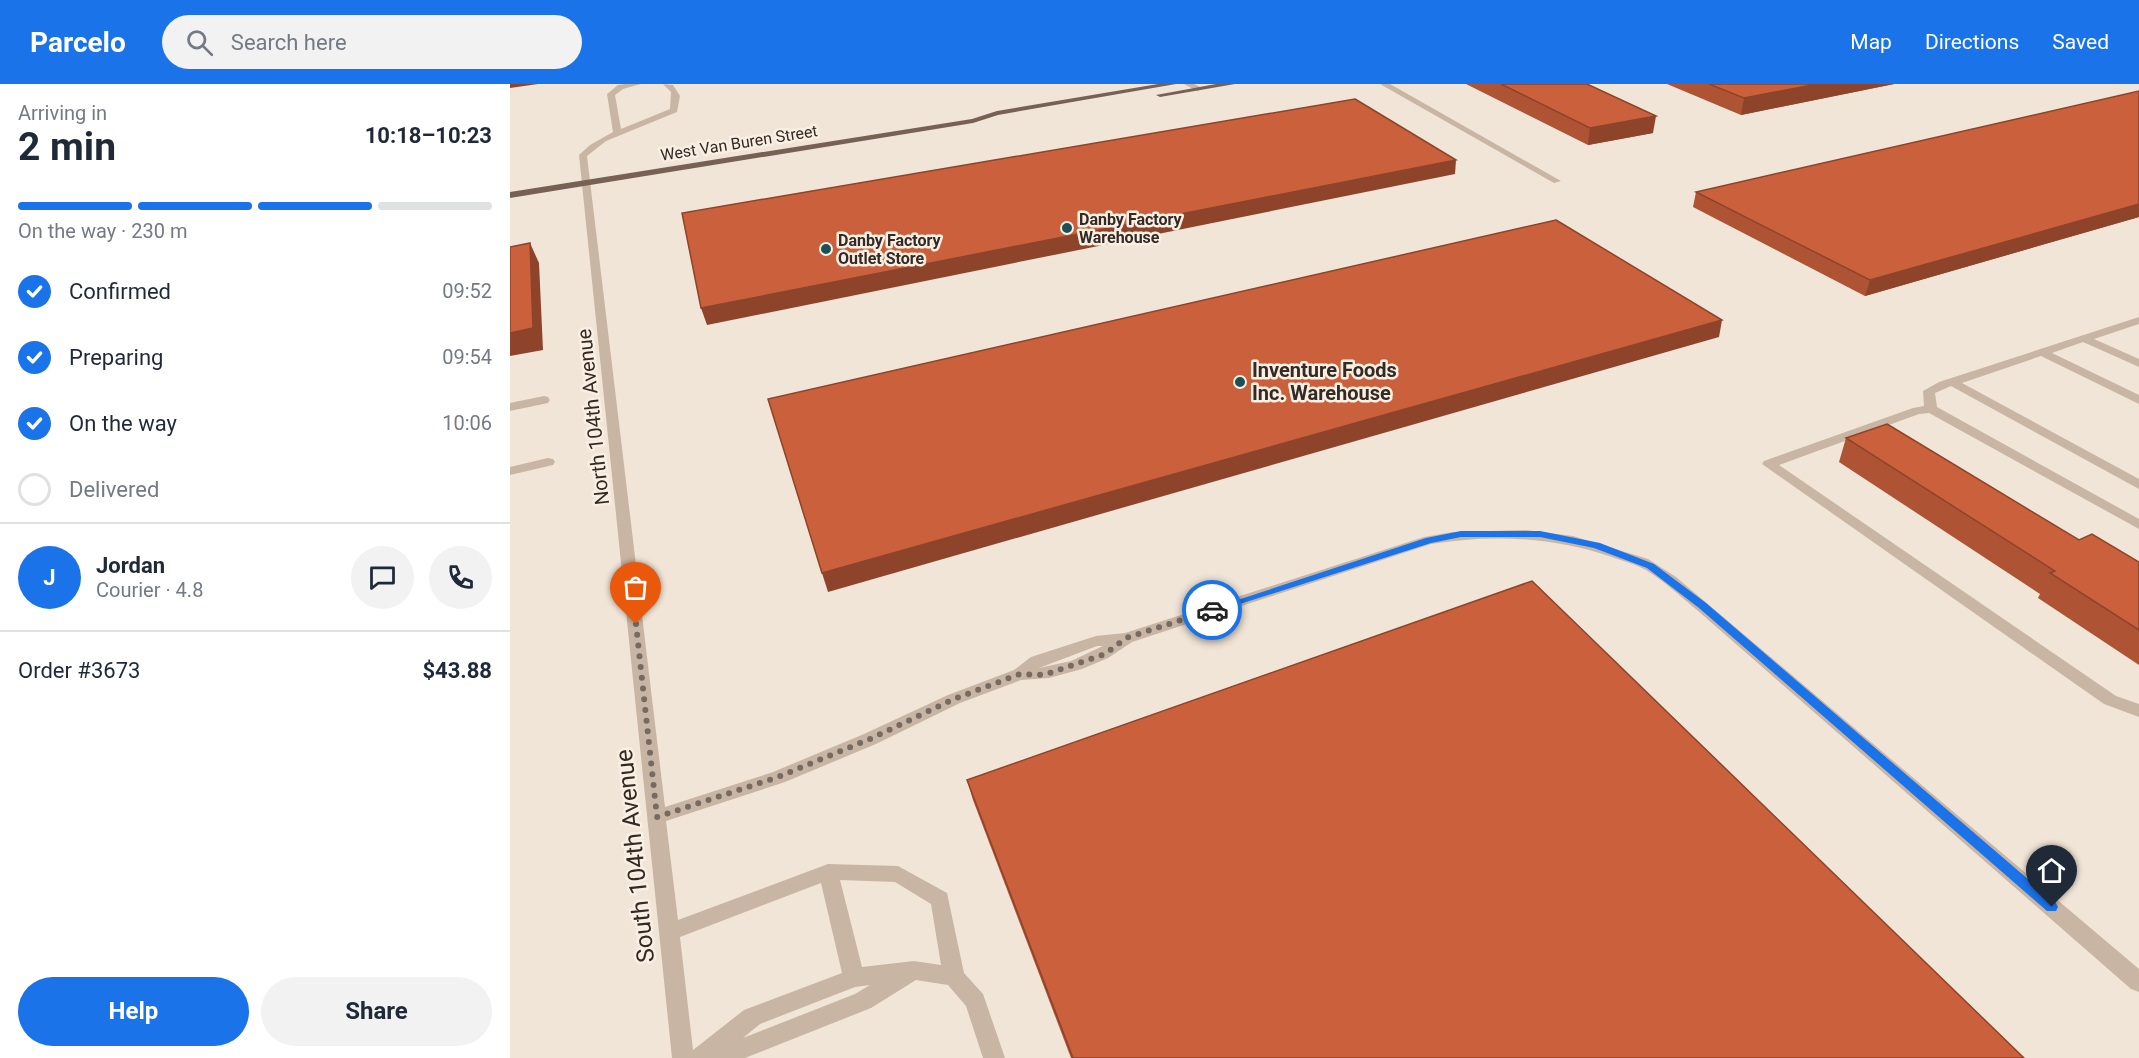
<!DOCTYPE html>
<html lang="en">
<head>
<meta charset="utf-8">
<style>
	body { margin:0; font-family:Roboto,sans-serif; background:#f2f2f3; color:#1f2937; height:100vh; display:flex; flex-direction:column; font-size:22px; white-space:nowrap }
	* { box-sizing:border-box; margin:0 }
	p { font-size:20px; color:#747a83 }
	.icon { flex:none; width:33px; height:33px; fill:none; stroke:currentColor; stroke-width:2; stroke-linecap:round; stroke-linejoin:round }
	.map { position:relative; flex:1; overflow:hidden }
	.side { display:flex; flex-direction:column; background:#fff; width:510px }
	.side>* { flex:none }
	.pin { position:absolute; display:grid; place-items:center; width:51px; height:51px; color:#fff; margin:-62px -26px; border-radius:50% 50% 50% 0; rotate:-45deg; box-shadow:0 0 6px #0007 }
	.pin .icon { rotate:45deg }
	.courier { position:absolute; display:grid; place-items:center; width:60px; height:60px; margin:-30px; border:4px solid #1a73e8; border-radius:50%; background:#fff; color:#222; box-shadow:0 2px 8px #0007 }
	.summary em { font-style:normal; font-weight:700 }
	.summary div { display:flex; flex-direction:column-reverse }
	.summary { display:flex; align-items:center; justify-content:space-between; height:102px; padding:0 18px }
	h1 { font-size:39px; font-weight:700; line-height:45px }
	.bar { display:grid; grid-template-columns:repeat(4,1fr); gap:9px 6px; align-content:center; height:72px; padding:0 18px }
	.bar i { height:8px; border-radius:4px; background:#e0e1e3 }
	.bar .current { background:#1a73e8 }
	.bar p { grid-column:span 4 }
	.line { display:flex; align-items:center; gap:15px; padding:0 18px; border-top:2px solid #e0e1e3 }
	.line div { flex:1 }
	.round { display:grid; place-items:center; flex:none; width:63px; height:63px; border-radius:32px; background:#f2f2f3 }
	ol { padding:0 18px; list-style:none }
	li { display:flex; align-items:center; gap:18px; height:66px }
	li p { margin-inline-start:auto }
	li .icon { padding:6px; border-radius:50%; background:#1a73e8; color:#fff; stroke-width:4 }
	li:last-child { color:#747a83 }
	li i { width:33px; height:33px; border:3px solid #e0e1e3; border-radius:50% }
	.primary-button { display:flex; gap:12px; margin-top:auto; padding:12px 18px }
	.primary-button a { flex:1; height:69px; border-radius:36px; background:#1a73e8; color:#fff; font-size:24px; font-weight:700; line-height:69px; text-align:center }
	.primary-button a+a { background:#f2f2f3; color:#1f2937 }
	header { display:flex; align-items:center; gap:36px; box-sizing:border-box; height:84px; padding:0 30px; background:#1a73e8; color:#fff }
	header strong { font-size:28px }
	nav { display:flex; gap:33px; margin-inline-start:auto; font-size:21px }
	.search { width:420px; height:54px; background:#f2f2f3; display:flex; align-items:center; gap:15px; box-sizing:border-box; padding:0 21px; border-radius:33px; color:#747a83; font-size:22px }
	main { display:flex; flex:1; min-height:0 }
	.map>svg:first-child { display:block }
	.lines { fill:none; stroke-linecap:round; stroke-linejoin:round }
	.minor { fill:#c9b5a3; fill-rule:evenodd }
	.major { fill:#776155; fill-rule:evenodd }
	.wall { fill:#ae5334 }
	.shaded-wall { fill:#8d442a }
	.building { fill:#ca613c; stroke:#8d442a; stroke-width:1.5 }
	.route { fill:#1a73e8 }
	.done { stroke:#766b63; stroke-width:6; stroke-dasharray:0 10.8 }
	.poi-dot { fill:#1a5156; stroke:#f9efe3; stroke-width:2 }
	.labels { text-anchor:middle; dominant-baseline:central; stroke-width:5; stroke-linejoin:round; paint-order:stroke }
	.far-street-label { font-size:16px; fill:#342a25; stroke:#f9efe3 }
	.far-poi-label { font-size:16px; font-weight:bold; fill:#342a25; stroke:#f9efe3; text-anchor:start }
	.poi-label { font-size:20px; font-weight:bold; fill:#342a25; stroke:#f9efe3; text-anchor:start }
	.street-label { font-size:20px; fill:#342a25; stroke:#f9efe3 }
	.near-street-label { font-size:24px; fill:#342a25; stroke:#f9efe3 }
</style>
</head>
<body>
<header>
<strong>Parcelo</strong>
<div class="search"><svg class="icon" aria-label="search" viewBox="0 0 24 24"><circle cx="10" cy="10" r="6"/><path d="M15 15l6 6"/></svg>Search here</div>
<nav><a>Map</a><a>Directions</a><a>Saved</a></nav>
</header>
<main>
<section class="side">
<div class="summary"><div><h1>2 min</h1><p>Arriving in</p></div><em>10:18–10:23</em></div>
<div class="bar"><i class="current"></i><i class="current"></i><i class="current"></i><i></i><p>On the way · 230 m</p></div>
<ol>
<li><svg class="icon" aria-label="check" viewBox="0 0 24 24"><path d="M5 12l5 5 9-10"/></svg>Confirmed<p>09:52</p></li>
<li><svg class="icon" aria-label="check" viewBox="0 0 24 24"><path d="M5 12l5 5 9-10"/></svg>Preparing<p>09:54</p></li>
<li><svg class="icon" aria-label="check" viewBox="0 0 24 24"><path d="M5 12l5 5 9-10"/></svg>On the way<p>10:06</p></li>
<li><i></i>Delivered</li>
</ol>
<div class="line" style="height:108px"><b class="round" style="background:#1a73e8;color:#fff">J</b><div><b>Jordan</b><p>Courier · 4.8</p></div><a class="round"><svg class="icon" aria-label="chat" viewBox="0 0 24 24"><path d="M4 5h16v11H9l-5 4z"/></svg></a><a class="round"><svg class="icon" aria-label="phone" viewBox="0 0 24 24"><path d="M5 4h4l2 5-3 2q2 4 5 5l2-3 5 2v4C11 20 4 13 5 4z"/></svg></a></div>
<div class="line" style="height:78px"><div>Order #3673</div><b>$43.88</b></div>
<div class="primary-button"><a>Help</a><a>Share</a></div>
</section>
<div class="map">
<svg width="1629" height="974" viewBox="0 0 1629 974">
	<rect width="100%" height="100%" fill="#f1e5d7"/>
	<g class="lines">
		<g class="minor">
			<path d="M115,0H131L113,5L105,11L111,45L160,25L161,8L153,0L163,1L170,12L167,28L96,57L77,72L155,723L263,688L354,650L438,611L504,586L521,573L586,552L615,549L914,453L943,448L1016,446L1063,452L1138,475L1166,493L1629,885V908L1621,905L1187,526C1170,512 1154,497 1136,486C1125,480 1113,477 1102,473C1042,453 983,450 921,460L622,558L598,574L572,585L539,594L511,596L450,619L366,660L275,698L156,737L168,836L318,780L388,782L437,809L454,889L473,910L495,974H473L456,922L438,901L406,896L361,924L235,974H162L69,71L80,61L103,48L97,10L108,1ZM587,562H593L561,577L529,584ZM330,796L385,798L421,820L431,881L404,877L352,883ZM311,799L332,889L234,926L183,966L170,853ZM360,901L345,910L233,954L250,940L345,903Z"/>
			<path d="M674,0H684L694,5L687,7Z"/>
			<path d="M870,0H880L1051,97L1044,99Z"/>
			<path d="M1629,233V240L1584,255L1629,275V283L1573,258L1542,269L1629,311V320L1531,272L1452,299L1629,395V405L1441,302L1425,309L1427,323L1629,435V445L1419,329L1409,330L1269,381L1606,612L1629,620V633L1594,620L1252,380L1254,377L1403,324L1414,322L1413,307L1429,298Z"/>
			<path d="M34,312L38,313L40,316L38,319L0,327V319Z"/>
			<path d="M38,374L43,375L45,378L43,381L0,391V383Z"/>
		</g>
		<g class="major">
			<path d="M648,0H666L488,31L463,39L0,114V108L462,35L487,27Z"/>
			<path d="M706,0H725L650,13L646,11Z"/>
		</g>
	</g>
	<g class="wall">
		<path d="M956,0H1077L1143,49L1078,61Z"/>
		<path d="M1157,0H1384L1231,31Z"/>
		<path d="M1629,7V133L1355,212L1183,123L1186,108Z"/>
		<path d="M1336,354L1569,456L1629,478V581L1528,514L1530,510L1329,378Z"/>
		<path d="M457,696L1514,974H561L463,716Z"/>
	</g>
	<g class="shaded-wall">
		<path d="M0,0H28L0,4Z"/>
		<path d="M1307,0H1384L1231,31L1234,14Z"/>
		<path d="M1146,32L1143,49L1078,61L1080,44Z"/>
		<path d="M946,76L945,90L197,241L191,224Z"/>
		<path d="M1629,120V133L1355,212L1360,196Z"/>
		<path d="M20,159L29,179L33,266L0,272V249Z"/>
		<path d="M1212,236L1209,253L318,508L312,489Z"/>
	</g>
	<g class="building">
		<path d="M991,0H1077L1146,32L1080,44Z"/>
		<path d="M1199,0H1307L1234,14Z"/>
		<path d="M1629,7V120L1360,196L1186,108Z"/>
		<path d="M845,15L946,76L191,224L172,129Z"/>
		<path d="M1046,136L1212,236L312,489L258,315Z"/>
		<path d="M20,159L23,244L0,249V163Z"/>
		<path d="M1377,340L1569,456L1582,450L1629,478V546L1540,489L1545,487L1336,354Z"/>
		<path d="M1022,497L1514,974H563L457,696Z"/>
	</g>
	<path class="route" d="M951,447H1030L1090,459L1144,480L1196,519L1546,819L1548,823L1546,827H1537L1189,524L1137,484L1084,464L1030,453H951L921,459L705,528H698L697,526L916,454Z"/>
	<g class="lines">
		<path class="done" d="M126,540L147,733L268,693L360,655L444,615L510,590L534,591L595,570L616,554L702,526"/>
	</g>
	<g class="poi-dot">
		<circle cx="557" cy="144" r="6"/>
		<circle cx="316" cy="165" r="6"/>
		<circle cx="730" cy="298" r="6"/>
	</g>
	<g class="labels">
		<g class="far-street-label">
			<text transform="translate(229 59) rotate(-9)">West Van Buren Street</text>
		</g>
		<g class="far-poi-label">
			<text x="569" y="135">Danby Factory<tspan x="569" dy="18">Warehouse</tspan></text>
			<text x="328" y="156">Danby Factory<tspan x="328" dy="18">Outlet Store</tspan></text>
		</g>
		<g class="poi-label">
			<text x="742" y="286">Inventure Foods<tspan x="742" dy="23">Inc. Warehouse</tspan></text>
		</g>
		<g class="street-label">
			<text transform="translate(83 333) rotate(-96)">North 104th Avenue</text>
		</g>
		<g class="near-street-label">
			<text transform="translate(125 772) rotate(-96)">South 104th Avenue</text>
		</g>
	</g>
</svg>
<div class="pin" style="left:126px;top:540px;background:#ea580c"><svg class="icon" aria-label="bag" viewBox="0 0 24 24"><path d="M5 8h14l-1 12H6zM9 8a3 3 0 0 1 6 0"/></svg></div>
<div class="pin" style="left:1542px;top:823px;background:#1f2937"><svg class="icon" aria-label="home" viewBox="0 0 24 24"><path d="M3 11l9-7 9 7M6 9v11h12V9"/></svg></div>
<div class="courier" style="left:702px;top:526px"><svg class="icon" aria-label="car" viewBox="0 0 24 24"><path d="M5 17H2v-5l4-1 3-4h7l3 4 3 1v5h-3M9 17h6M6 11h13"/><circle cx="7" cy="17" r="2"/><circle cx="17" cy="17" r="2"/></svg></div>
</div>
</main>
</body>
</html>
